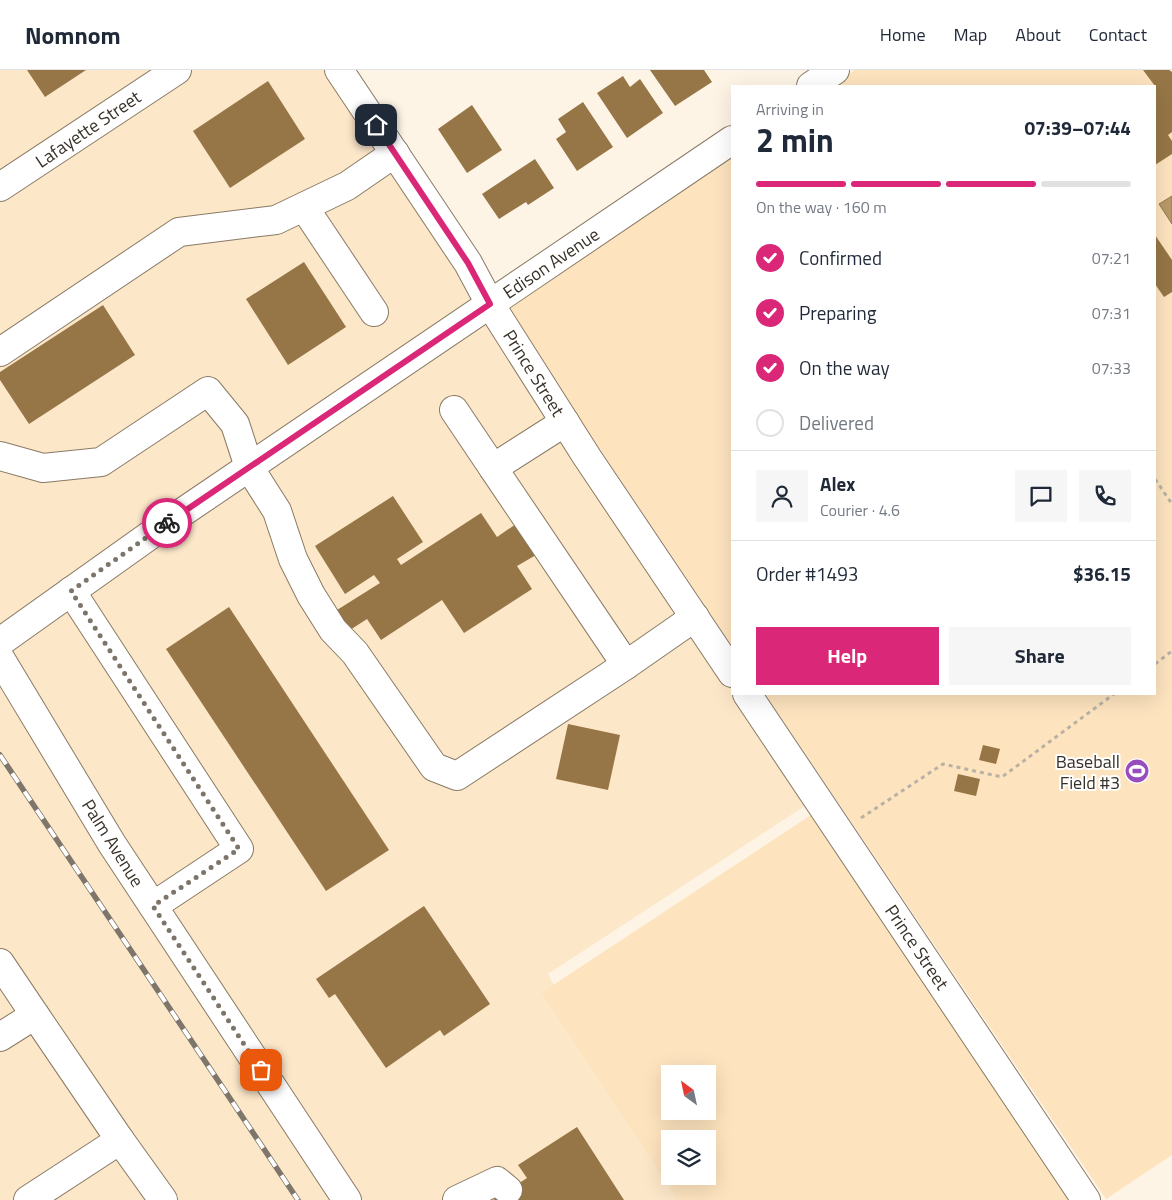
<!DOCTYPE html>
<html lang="en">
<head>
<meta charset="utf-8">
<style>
	body { margin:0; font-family:"Titillium Web",sans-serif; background:#f6f6f7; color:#1f2937; height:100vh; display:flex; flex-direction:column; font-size:19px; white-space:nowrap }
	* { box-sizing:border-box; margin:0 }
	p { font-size:16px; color:#747a83 }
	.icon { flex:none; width:28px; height:28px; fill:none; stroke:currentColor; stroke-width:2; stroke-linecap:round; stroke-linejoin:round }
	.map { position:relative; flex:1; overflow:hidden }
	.drawer { position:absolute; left:731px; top:15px; width:425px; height:610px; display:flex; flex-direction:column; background:#fff; border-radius:0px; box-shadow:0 5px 20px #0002 }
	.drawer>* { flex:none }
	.needle { width:32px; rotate:327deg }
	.buttons { position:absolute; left:661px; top:995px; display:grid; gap:10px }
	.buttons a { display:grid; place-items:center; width:55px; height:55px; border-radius:0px; background:#fff; box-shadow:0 5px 20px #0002; font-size:25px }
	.pin { position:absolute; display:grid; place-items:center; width:42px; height:42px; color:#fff; margin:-21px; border-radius:10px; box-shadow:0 2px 8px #0006 }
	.courier { position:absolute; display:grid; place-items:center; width:50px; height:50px; margin:-25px; border:4px solid #db2777; border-radius:50%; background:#fff; color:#222; box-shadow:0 1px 6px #0007 }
	.head em { font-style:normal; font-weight:700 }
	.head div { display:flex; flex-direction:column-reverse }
	.head { display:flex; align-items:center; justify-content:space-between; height:85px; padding:0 25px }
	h1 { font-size:32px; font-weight:700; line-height:38px }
	.bar { display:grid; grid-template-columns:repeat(4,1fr); gap:8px 5px; align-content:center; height:60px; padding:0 25px }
	.bar i { height:6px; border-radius:4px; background:#e0e1e3 }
	.bar .current { background:#db2777 }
	.bar p { grid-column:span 4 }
	.line { display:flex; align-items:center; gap:12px; padding:0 25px; border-top:1px solid #e0e1e3 }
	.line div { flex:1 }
	.round { display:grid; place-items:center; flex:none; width:52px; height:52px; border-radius:0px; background:#f6f6f7 }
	ol { padding:0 25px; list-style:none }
	li { display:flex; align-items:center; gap:15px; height:55px }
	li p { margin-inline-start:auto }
	li .icon { padding:5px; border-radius:50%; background:#db2777; color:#fff; stroke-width:4 }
	li:last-child { color:#747a83 }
	li i { width:28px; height:28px; border:2px solid #e0e1e3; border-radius:50% }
	.primary-button { display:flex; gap:10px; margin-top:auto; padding:10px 25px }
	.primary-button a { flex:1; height:58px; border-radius:0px; background:#db2777; color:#fff; font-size:20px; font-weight:700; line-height:58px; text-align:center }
	.primary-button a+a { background:#f6f6f7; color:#1f2937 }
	header { display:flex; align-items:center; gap:30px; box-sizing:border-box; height:70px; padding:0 25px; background:#fff; border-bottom:1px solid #e0e1e3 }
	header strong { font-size:24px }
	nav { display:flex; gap:28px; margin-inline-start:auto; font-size:18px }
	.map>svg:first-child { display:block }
	.built { fill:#fce7c9 }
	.green { fill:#fde3be; fill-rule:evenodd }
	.water { fill:#b99867; stroke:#927954 }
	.building { fill:#967646 }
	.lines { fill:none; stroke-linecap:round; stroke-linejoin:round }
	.minor-casing { stroke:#897a65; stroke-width:30 }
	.path { stroke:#bab1a5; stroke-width:3; stroke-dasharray:4 4; stroke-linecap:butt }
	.minor { stroke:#fff; stroke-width:28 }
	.rail-casing { stroke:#7e766b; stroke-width:5.5 }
	.rail { stroke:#fff; stroke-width:4; stroke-dasharray:11; stroke-linecap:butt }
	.done { stroke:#7d756a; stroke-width:5; stroke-dasharray:0 9 }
	.route { stroke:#db2777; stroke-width:6 }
	.labels { text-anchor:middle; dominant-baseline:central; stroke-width:4; stroke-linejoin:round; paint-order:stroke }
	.street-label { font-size:18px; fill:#383128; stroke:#fff }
	.poi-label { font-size:18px; fill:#383128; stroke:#fff; text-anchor:end }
</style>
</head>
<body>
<header>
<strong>Nomnom</strong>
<nav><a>Home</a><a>Map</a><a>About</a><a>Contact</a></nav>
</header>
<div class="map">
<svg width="1172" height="1130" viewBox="0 0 1172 1130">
	<rect width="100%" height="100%" fill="#fef4e6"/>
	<path class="built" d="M0,0H349L492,215L285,356L302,379L497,247L732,596V624H751L808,734L548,904L554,915L541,923L677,1130H0Z"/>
	<g class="green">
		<path d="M855,0H1172V1085L1106,1129L765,624H1155V16H830Z"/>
		<path d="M732,82V576L504,236Z"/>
		<path d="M811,745L1069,1130H677L541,923ZM670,1004H708V1041H670ZM670,1069H708V1106H670Z"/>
	</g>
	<path class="water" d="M1172,126V154L1159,134Z"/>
	<g class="building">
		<path d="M27,0H86L45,27Z"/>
		<path d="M650,0H704L712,12L675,36Z"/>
		<path d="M1143,0H1169L1172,2V62L1168,65L1172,71V84L1155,95V16Z"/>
		<path d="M623,6L630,17L640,9L663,43L627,68L597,23Z"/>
		<path d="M268,11L305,69L230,118L193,61Z"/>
		<path d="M583,32L613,77L577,101L556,69L566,62L558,49Z"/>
		<path d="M472,35L502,80L467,103L438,59Z"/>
		<path d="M535,89L554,118L528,135L526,132L499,149L482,124Z"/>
		<path d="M1155,165L1172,190V222L1164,227L1155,214Z"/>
		<path d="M304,192L346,257L288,295L246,229Z"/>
		<path d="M103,235L135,285L29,354L0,310V302Z"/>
		<path d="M393,426L423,472L397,489L401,495L481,443L497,467L516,454L536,485L517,496L532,519L464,563L442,530L381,570L367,549L350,560L337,540L380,513L374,505L345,524L315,476Z"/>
		<path d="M229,537L389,780L326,821L166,579Z"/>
		<path d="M568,654L620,665L608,720L556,709Z"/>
		<path d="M983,675L1000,679L996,694L979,690Z"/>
		<path d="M958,704L980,709L976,726L954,721Z"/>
		<path d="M424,836L490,934L444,966L440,960L386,998L335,924L329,928L316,909Z"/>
		<path d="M577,1057L624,1130H493L527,1108L518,1095Z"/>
	</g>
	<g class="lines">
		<defs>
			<g id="minor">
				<path d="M339,0L468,193L490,234L587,387L732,603"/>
				<path d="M811,16L835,0"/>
				<path d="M0,117L177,0"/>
				<path d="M304,137L374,242"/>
				<path d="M0,282L179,162L276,150L347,116L395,83"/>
				<path d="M454,340L493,398"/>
				<path d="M565,352L493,398L626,595L695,547"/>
				<path d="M0,386L43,398L101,392L208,321L235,354L249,397L277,441L293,489L311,525L333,560L355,583L434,697L457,706L626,595"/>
				<path d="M71,521L239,779L153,836"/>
				<path d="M0,572L174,448L732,70"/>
				<path d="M0,588L112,774L347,1130"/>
				<path d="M747,624L1086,1130"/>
				<path d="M0,893L35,945"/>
				<path d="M0,967L35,945L120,1070"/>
				<path d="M28,1130L120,1070L163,1130"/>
				<path d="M457,1130L497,1111L508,1120"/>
			</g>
		</defs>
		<use href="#minor" class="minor-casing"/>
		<g class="path">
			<path d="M1155,409L1172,434"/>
			<path d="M1155,594L1172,581"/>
			<path d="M861,748L943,694L1002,707L1114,624"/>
		</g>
		<use href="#minor" class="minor"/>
		<defs>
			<path id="rail" d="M0,685L298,1130"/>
		</defs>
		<use href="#rail" class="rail-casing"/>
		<use href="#rail" class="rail"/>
	</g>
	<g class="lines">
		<path class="done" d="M167,453L71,521L239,779L153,836L261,1000"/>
		<path class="route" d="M167,453L490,234L468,193L376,55"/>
	</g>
	<defs>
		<symbol id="stadium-disc" viewBox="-11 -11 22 22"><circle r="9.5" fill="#984dbf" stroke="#fff"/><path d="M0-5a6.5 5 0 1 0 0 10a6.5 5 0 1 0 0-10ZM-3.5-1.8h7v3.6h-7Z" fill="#fff"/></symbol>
	</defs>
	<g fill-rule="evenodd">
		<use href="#stadium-disc" x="1123" y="687" width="28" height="28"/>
	</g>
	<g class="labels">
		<g class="street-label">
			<text transform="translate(88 59) rotate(-34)">Lafayette Street</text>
			<text transform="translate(551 193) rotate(-34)">Edison Avenue</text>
			<text transform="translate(534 303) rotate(58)">Prince Street</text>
			<text transform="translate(113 773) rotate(58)">Palm Avenue</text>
			<text transform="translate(917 877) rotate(56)">Prince Street</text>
		</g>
		<g class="poi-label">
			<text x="1120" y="691">Baseball<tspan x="1120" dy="21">Field #3</tspan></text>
		</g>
	</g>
</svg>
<div class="buttons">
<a><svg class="needle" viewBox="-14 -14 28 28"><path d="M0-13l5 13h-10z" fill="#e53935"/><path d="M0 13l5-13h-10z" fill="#747a83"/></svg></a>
<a><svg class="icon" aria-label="layers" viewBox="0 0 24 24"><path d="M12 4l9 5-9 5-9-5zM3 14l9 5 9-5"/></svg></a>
</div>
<div class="pin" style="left:261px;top:1000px;background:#ea580c"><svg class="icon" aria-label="bag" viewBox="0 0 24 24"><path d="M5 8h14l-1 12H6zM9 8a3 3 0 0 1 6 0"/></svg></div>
<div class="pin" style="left:376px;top:55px;background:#1f2937"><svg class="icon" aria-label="home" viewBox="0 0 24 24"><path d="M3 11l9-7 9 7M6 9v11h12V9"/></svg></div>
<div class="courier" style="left:167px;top:453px"><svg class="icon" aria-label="bike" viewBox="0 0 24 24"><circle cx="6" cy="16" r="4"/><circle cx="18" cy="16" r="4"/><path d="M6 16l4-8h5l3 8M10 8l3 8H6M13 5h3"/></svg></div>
<section class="drawer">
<div class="head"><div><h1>2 min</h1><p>Arriving in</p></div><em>07:39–07:44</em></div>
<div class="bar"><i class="current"></i><i class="current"></i><i class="current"></i><i></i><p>On the way · 160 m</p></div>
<ol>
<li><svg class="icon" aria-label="check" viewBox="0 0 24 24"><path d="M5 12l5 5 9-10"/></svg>Confirmed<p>07:21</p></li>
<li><svg class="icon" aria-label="check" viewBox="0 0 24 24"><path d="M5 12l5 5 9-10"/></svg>Preparing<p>07:31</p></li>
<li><svg class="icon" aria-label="check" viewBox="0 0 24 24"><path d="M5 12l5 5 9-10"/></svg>On the way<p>07:33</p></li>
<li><i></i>Delivered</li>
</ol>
<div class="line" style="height:90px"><a class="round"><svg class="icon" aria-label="person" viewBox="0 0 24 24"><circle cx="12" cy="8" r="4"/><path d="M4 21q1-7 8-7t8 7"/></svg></a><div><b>Alex</b><p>Courier · 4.6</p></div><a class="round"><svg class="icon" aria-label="chat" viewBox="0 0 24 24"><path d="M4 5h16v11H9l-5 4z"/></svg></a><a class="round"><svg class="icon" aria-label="phone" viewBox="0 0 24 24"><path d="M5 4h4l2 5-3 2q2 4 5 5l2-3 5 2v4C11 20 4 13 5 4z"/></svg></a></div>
<div class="line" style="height:65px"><div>Order #1493</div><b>$36.15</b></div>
<div class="primary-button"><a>Help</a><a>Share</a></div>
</section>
</div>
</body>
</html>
